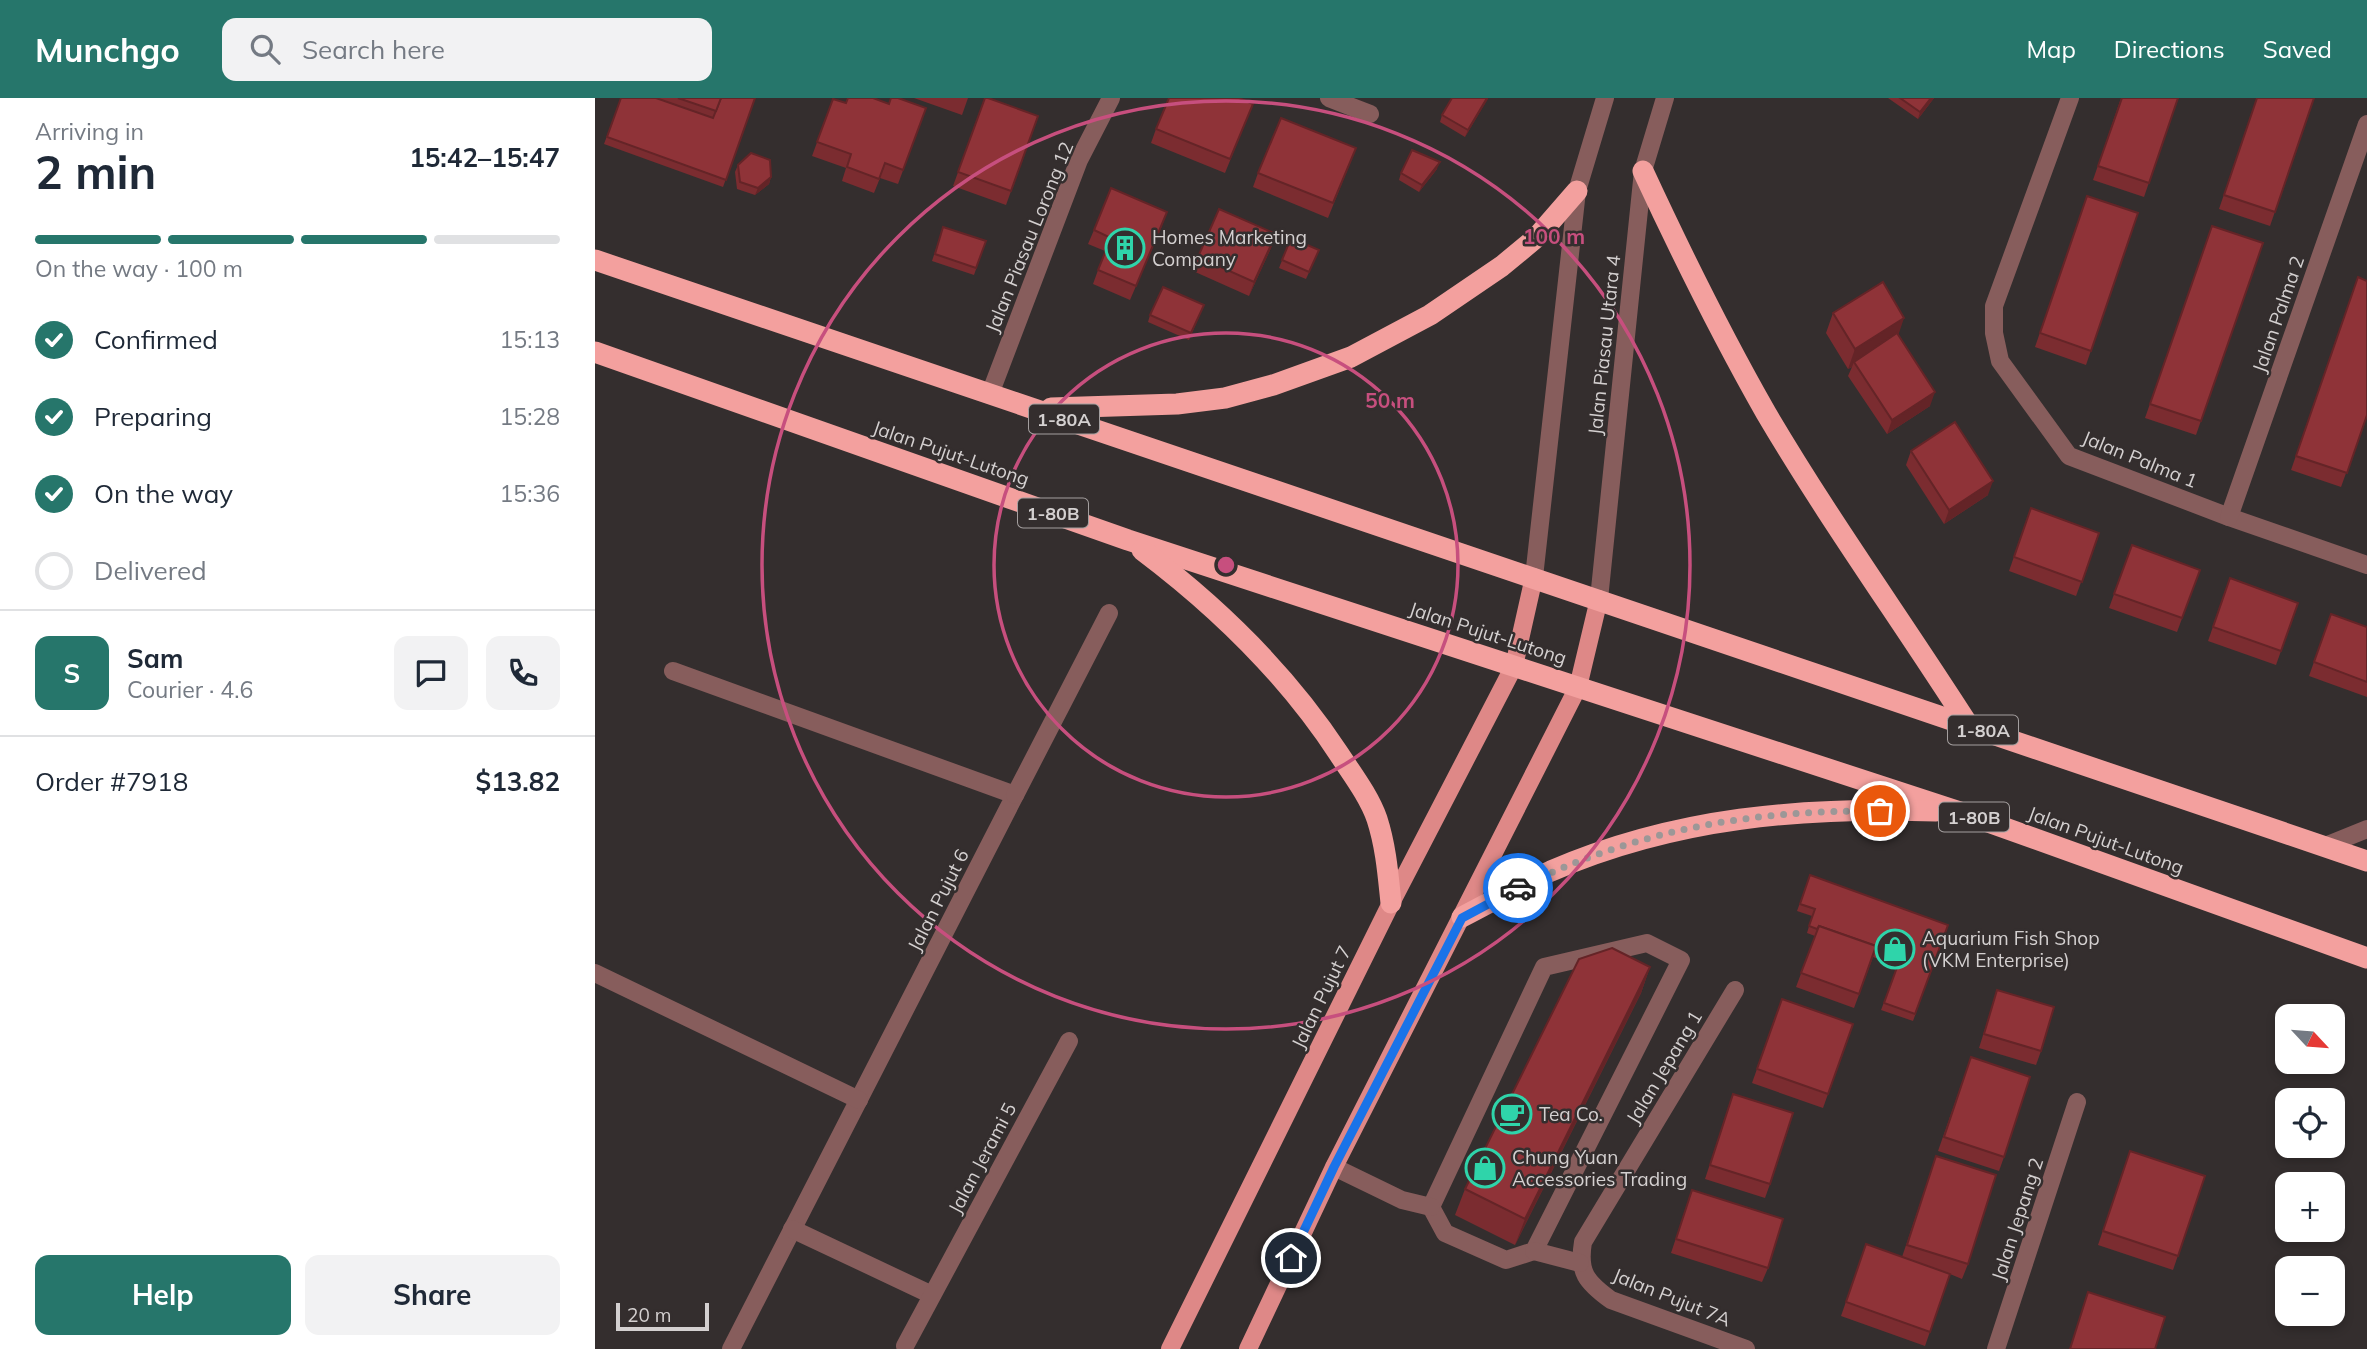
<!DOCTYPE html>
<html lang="en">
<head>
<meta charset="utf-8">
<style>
	body { margin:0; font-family:Mulish,sans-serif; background:#f2f2f3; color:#1f2937; height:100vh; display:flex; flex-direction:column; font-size:26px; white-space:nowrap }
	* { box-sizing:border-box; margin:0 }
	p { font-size:23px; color:#747a83 }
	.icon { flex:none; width:38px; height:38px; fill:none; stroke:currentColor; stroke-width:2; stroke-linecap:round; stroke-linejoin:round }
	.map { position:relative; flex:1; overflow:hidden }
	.drawer { display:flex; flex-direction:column; background:#fff; width:595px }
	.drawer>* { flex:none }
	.needle { width:46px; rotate:116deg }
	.fabs { position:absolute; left:1680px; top:906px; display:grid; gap:14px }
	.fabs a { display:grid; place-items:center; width:70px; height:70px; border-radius:14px; background:#fff; box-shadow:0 4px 10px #0003; font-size:35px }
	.scale { position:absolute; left:21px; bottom:18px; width:93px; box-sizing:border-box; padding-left:7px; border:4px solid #d4d0d0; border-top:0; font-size:19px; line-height:24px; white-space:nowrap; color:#d4d0d0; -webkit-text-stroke:5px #342e2e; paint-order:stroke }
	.pin { position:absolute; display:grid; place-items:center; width:60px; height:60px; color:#fff; margin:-30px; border:4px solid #fff; border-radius:50%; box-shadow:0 2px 7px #0007 }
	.courier { position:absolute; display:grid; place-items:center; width:70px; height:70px; margin:-35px; border:5px solid #1a73e8; border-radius:50%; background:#fff; color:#222; box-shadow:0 2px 9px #0007 }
	.headline em { font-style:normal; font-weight:700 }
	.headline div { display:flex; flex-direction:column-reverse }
	.headline { display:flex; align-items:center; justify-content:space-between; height:119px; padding:0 35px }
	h1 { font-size:46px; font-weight:700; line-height:52px }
	.bar { display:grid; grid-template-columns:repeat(4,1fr); gap:10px 7px; align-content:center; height:84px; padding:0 35px }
	.bar i { height:9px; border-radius:5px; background:#e0e1e3 }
	.bar .current { background:#26766b }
	.bar p { grid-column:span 4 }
	.line { display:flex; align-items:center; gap:18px; padding:0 35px; border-top:2px solid #e0e1e3 }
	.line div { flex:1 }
	.round { display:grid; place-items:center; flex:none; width:74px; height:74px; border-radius:14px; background:#f2f2f3 }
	ol { padding:0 35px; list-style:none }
	li { display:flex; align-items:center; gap:21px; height:77px }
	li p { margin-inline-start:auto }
	li .icon { padding:7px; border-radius:50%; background:#26766b; color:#fff; stroke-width:4 }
	li:last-child { color:#747a83 }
	li i { width:38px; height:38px; border:4px solid #e0e1e3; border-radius:50% }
	.primary-button { display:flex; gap:14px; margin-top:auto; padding:14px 35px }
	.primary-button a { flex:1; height:80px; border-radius:14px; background:#26766b; color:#fff; font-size:28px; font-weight:700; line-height:80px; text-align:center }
	.primary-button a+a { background:#f2f2f3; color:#1f2937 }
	header { display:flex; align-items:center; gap:42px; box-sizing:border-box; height:98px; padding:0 35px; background:#26766b; color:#fff }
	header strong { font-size:33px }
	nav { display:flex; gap:38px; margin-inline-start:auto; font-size:24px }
	.search { width:490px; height:63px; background:#f2f2f3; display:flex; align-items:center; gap:18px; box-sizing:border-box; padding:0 24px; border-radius:14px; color:#747a83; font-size:26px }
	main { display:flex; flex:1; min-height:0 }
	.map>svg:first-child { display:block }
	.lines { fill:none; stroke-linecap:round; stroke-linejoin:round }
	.minor { stroke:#875d5c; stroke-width:18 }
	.major { stroke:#de8887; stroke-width:18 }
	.highway { stroke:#f3a09e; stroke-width:21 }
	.wall { fill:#7b2c30 }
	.shaded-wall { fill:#642427 }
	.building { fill:#8f3338; stroke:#642427; stroke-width:2 }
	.done { stroke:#9c9797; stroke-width:7; stroke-dasharray:0 12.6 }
	.route { stroke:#1a73e8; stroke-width:9 }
	.ring { fill:none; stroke:#c74f7e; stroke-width:3.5 }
	.labels { text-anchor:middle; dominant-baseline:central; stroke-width:5; stroke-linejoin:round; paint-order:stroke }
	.shield { fill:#342e2e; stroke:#a49f9f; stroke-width:2 }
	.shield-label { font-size:18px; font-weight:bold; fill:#d4d0d0 }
	.street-label { font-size:19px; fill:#d4d0d0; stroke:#342e2e }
	.poi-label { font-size:19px; fill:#d4d0d0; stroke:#342e2e; text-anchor:start }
	.centre { fill:#c74f7e; stroke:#342e2e; stroke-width:3.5 }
	.ring-label { font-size:21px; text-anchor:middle; font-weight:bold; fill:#c74f7e; stroke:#342e2e; stroke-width:5; stroke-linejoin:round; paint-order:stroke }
</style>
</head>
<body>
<header>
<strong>Munchgo</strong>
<div class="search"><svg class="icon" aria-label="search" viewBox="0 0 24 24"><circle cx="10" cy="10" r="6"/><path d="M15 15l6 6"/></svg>Search here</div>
<nav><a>Map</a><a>Directions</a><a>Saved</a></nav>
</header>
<main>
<section class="drawer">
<div class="headline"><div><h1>2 min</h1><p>Arriving in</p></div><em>15:42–15:47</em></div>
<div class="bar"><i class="current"></i><i class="current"></i><i class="current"></i><i></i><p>On the way · 100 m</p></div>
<ol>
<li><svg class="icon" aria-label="check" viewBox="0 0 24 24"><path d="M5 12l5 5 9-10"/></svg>Confirmed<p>15:13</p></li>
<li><svg class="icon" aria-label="check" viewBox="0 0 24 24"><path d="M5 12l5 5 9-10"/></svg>Preparing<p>15:28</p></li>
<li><svg class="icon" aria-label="check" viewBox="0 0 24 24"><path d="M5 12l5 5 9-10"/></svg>On the way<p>15:36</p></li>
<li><i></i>Delivered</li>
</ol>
<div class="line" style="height:126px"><b class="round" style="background:#26766b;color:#fff">S</b><div><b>Sam</b><p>Courier · 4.6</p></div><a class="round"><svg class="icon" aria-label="chat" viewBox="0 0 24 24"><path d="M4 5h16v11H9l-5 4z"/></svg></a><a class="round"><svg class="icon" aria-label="phone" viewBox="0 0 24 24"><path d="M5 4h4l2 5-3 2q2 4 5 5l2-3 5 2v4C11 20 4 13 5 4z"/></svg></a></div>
<div class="line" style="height:91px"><div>Order #7918</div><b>$13.82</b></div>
<div class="primary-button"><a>Help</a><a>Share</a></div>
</section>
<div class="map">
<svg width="1772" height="1251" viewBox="0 0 1772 1251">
	<rect width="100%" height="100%" fill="#342e2e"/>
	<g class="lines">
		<g class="minor">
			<path d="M734,0L775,16"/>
			<path d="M1475,0L1399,208V235L1405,263L1474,358L1634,419L1772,467"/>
			<path d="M395,296L484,62L516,0"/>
			<path d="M1634,419L1772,26"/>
			<path d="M939,479L982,93L1010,0"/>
			<path d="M1004,501L1048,73L1070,0"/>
			<path d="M78,573L420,697L136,1251"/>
			<path d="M420,697L514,515"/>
			<path d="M1730,748L1772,731"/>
			<path d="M1052,845L1086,862L939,1153L911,1162L850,1135L836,1109L949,869Z"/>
			<path d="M0,875L264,1002"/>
			<path d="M1140,892L988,1144C983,1174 991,1184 1016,1202L1151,1251"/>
			<path d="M739,1069L807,1102L836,1109"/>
			<path d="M197,1131L337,1197"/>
			<path d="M939,1153L985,1165"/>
			<path d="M310,1248L474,943"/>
			<path d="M1401,1251L1482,1004"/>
		</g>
		<g class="major">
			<path d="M575,1251L796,805L919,568L939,479"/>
			<path d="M653,1251L739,1069L983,589L1004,501"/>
		</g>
		<g class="highway">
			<path d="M1048,73C1086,155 1126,236 1171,315C1234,422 1307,523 1374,628"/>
			<path d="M0,162L1772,763"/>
			<path d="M0,254L533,442L1371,716L1772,860"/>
			<path d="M456,310L582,306L630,300L678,287L756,259L835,217L907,168L942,139L982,93"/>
			<path d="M547,452C624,510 691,575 744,656C757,676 774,698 782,721C791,749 793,776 796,805"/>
			<path d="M867,819C896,804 926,787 956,773C1081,719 1207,709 1341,713"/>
		</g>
	</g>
	<g class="wall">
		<path d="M26,0H160L128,89L9,46Z"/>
		<path d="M319,0H373L367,17Z"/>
		<path d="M390,0L443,18L411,107L358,88Z"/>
		<path d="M893,0L870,39L845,24L847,17Z"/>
		<path d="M1293,0H1339L1323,21Z"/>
		<path d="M1526,0H1583L1549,99L1498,82Z"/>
		<path d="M1662,0H1719L1675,128L1624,111Z"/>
		<path d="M238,1L251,5L294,6L331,10L303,86L285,80L279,95L247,83L251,70L217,58Z"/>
		<path d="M658,6L630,75L556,45L561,31Z"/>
		<path d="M761,50L733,120L658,89L663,75Z"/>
		<path d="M143,67L176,79L174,86L160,97L142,91L140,74Z"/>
		<path d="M842,71L824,94L804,82L806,75Z"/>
		<path d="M1492,98L1543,115L1491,267L1440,249Z"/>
		<path d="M567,128L535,202L498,186L510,153L493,146L499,132Z"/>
		<path d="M1617,128L1668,145L1601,337L1550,320Z"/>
		<path d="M348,129L391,143L379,177L337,163Z"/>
		<path d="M681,136L676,150L654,198L598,173L603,159Z"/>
		<path d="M696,140L724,152L711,181L684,170Z"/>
		<path d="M1763,179L1772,317L1746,389L1696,372Z"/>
		<path d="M606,214L594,242L553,224L555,217Z"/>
		<path d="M1238,215L1303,237L1335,308L1292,336L1253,278L1257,269L1253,271L1231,235Z"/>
		<path d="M1316,353L1393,397L1349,426L1311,367Z"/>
		<path d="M1436,410L1504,435L1481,498L1414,473Z"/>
		<path d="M1537,447L1605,472L1582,534L1514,510Z"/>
		<path d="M1635,480L1703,505L1681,567L1613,543Z"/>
		<path d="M1736,516L1772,529V599L1714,578Z"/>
		<path d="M1215,777L1353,827L1318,923L1286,912L1303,868L1278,859L1259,910L1201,889L1220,838L1212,835L1217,818L1202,813Z"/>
		<path d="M1055,869L1046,895L920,1147L860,1117L870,1091Z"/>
		<path d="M1402,892L1446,953L1441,967L1384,950Z"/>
		<path d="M1187,901L1258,926L1228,1010L1157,985Z"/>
		<path d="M1376,959L1409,1059L1404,1073L1343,1053Z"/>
		<path d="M1138,996L1175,1086L1170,1100L1110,1081Z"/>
		<path d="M1341,1058L1373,1166L1367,1181L1355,1176L1330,1248L1246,1218L1271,1146L1307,1159Z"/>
		<path d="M1530,1067L1610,1078L1578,1172L1503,1147Z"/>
		<path d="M1097,1092L1173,1170L1167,1184L1076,1155Z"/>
	</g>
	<g class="shaded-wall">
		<path d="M892,0H893V1L870,39L873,32Z"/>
		<path d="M1336,0H1339L1323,21L1325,14Z"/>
		<path d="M845,64L842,71L824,94L827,87Z"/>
		<path d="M176,79L174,86L160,97L163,90Z"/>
		<path d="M572,114L567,128L535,202L541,188Z"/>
		<path d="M681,136L676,150L654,198L659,184Z"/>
		<path d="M1309,220L1302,241L1259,264L1257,269L1253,271L1260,251Z"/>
		<path d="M1340,294L1335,308L1292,336L1297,322Z"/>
		<path d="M1398,383L1393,397L1349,426L1354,412Z"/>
		<path d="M1055,869L1046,895L920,1147L930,1121Z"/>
	</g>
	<g class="building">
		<path d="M26,0H61L118,20L126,0H160L131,82L12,39Z"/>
		<path d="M83,0H126L121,13Z"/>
		<path d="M253,0H278L294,6L296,0H303L331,10L308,72L290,65L284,81L252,69L256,56L222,44L238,1L251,5Z"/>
		<path d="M390,0H393L443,18L416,93L363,74Z"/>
		<path d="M574,0H644L658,6L635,61L561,31Z"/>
		<path d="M857,0H892L873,32L847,17Z"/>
		<path d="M1305,0H1336L1325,14Z"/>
		<path d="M1527,0H1583L1554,85L1503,68Z"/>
		<path d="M1662,0H1719L1680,114L1629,97Z"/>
		<path d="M686,20L761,50L738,105L663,75Z"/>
		<path d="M817,52L845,64L827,87L806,75Z"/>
		<path d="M156,55L175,62L176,79L163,90L145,84L143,67Z"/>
		<path d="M516,90L572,114L541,188L503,172L516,140L499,132Z"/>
		<path d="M1492,98L1543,115L1496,253L1445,235Z"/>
		<path d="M624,111L681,136L659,184L603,159Z"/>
		<path d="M1617,128L1668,145L1606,323L1555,306Z"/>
		<path d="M348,129L391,143L381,170L340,156Z"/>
		<path d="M696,140L724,152L714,174L687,162Z"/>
		<path d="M1763,179L1772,183V317L1752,375L1701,358Z"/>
		<path d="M1288,184L1309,220L1260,251L1238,215Z"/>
		<path d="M568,189L609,207L596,235L555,217Z"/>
		<path d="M1302,235L1340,294L1297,322L1259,264Z"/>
		<path d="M1360,324L1398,383L1354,412L1316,353Z"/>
		<path d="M1436,410L1504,435L1487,484L1419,459Z"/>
		<path d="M1537,447L1605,472L1587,520L1519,496Z"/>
		<path d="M1635,480L1703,505L1686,553L1618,529Z"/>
		<path d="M1736,516L1772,529V584L1719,564Z"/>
		<path d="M1215,777L1353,827L1320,916L1289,905L1305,861L1280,852L1281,848L1224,828L1222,831L1214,828L1220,811L1205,806Z"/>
		<path d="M1224,828L1281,848L1264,896L1206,875Z"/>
		<path d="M1017,850L1055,869L930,1121L870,1091L984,861Z"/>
		<path d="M1402,892L1459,909L1446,953L1389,936Z"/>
		<path d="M1187,901L1258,926L1233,996L1162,971Z"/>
		<path d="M1376,959L1435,979L1409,1059L1349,1039Z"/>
		<path d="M1138,996L1198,1015L1175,1086L1115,1067Z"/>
		<path d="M1535,1053L1610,1078L1583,1158L1508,1133Z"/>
		<path d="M1341,1058L1401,1077L1373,1166L1312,1147Z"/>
		<path d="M1097,1092L1188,1121L1173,1170L1081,1141Z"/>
		<path d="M1271,1146L1355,1176L1335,1234L1251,1204Z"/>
		<path d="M1493,1194L1570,1219L1560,1251H1475Z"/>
	</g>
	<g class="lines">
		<path class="done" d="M923,790C1042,732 1153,712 1285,713"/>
		<path class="route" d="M696,1160L739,1069L867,820L923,790"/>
	</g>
	<g class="ring">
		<circle cx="631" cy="467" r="232"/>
		<circle cx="631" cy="467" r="464"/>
	</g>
	<defs>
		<symbol id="building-ring" viewBox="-11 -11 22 22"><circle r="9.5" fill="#342e2e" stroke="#2fd4aa" stroke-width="1.5"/><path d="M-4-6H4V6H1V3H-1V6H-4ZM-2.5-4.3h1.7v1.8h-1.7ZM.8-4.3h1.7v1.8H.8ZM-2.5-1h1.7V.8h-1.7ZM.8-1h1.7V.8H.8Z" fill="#2fd4aa"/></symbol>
		<symbol id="shop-ring" viewBox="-11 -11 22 22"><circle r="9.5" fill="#342e2e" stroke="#2fd4aa" stroke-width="1.5"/><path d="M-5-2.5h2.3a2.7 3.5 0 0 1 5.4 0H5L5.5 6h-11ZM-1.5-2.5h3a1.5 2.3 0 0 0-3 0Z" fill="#2fd4aa"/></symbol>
		<symbol id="cafe-ring" viewBox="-11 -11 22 22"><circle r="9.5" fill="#342e2e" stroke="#2fd4aa" stroke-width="1.5"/><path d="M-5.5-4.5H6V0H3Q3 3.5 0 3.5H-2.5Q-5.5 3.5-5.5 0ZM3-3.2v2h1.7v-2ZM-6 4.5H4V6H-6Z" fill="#2fd4aa"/></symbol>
	</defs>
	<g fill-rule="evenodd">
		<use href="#building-ring" x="508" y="128" width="44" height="44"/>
		<use href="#shop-ring" x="1278" y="829" width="44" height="44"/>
		<use href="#cafe-ring" x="895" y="994" width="44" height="44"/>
		<use href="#shop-ring" x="868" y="1048" width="44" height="44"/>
	</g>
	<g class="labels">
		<g class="shield">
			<rect x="434" y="306.5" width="70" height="29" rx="5"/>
			<rect x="423" y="400.5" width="70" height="29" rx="5"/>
			<rect x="1353" y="617.5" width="70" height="29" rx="5"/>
			<rect x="1344" y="704.5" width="70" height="29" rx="5"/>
		</g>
		<g class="shield-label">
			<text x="469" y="321">1-80A</text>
			<text x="458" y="415">1-80B</text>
			<text x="1388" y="632">1-80A</text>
			<text x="1379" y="719">1-80B</text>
		</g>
		<g class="street-label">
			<text transform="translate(434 139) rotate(-68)">Jalan Piasau Lorong 12</text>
			<text transform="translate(1683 216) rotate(-71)">Jalan Palma 2</text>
			<text transform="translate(1009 247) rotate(-84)">Jalan Piasau Utara 4</text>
			<text transform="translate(356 355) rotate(19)">Jalan Pujut-Lutong</text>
			<text transform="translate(1545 361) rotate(22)">Jalan Palma 1</text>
			<text transform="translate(893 535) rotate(18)">Jalan Pujut-Lutong</text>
			<text transform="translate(1511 742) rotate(20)">Jalan Pujut-Lutong</text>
			<text transform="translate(343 802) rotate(-63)">Jalan Pujut 6</text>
			<text transform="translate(726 899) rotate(-64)">Jalan Pujut 7</text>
			<text transform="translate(1069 969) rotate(-59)">Jalan Jepang 1</text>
			<text transform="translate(387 1060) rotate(-62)">Jalan Jerami 5</text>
			<text transform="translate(1422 1121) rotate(-72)">Jalan Jepang 2</text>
			<text transform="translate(1077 1199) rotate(22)">Jalan Pujut 7A</text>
		</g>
		<g class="poi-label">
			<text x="557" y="139">Homes Marketing<tspan x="557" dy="22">Company</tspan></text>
			<text x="1327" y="840">Aquarium Fish Shop<tspan x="1327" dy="22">(VKM Enterprise)</tspan></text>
			<text x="944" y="1016">Tea Co.</text>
			<text x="917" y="1059">Chung Yuan<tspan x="917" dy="22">Accessories Trading</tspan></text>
		</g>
	</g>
	<circle cx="631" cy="467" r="10" class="centre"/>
	<g class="ring-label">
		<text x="959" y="146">100 m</text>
		<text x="795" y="310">50 m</text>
	</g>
</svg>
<div class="fabs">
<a><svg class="needle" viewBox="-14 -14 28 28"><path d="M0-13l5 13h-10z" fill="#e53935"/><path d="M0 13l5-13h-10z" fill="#747a83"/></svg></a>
<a><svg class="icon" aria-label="locate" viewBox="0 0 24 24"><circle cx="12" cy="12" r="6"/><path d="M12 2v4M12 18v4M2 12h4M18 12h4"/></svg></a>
<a>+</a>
<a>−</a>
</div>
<div class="scale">20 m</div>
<div class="pin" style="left:1285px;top:713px;background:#ea580c"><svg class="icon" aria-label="bag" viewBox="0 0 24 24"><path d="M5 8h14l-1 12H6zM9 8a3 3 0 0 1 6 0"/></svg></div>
<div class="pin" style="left:696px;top:1160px;background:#1f2937"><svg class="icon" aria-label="home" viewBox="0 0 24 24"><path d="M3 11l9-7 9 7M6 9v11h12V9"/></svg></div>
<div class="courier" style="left:923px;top:790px"><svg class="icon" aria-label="car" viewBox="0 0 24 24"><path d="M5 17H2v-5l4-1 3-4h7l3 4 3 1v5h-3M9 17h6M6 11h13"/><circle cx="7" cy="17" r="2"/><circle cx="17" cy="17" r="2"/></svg></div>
</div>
</main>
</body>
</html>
